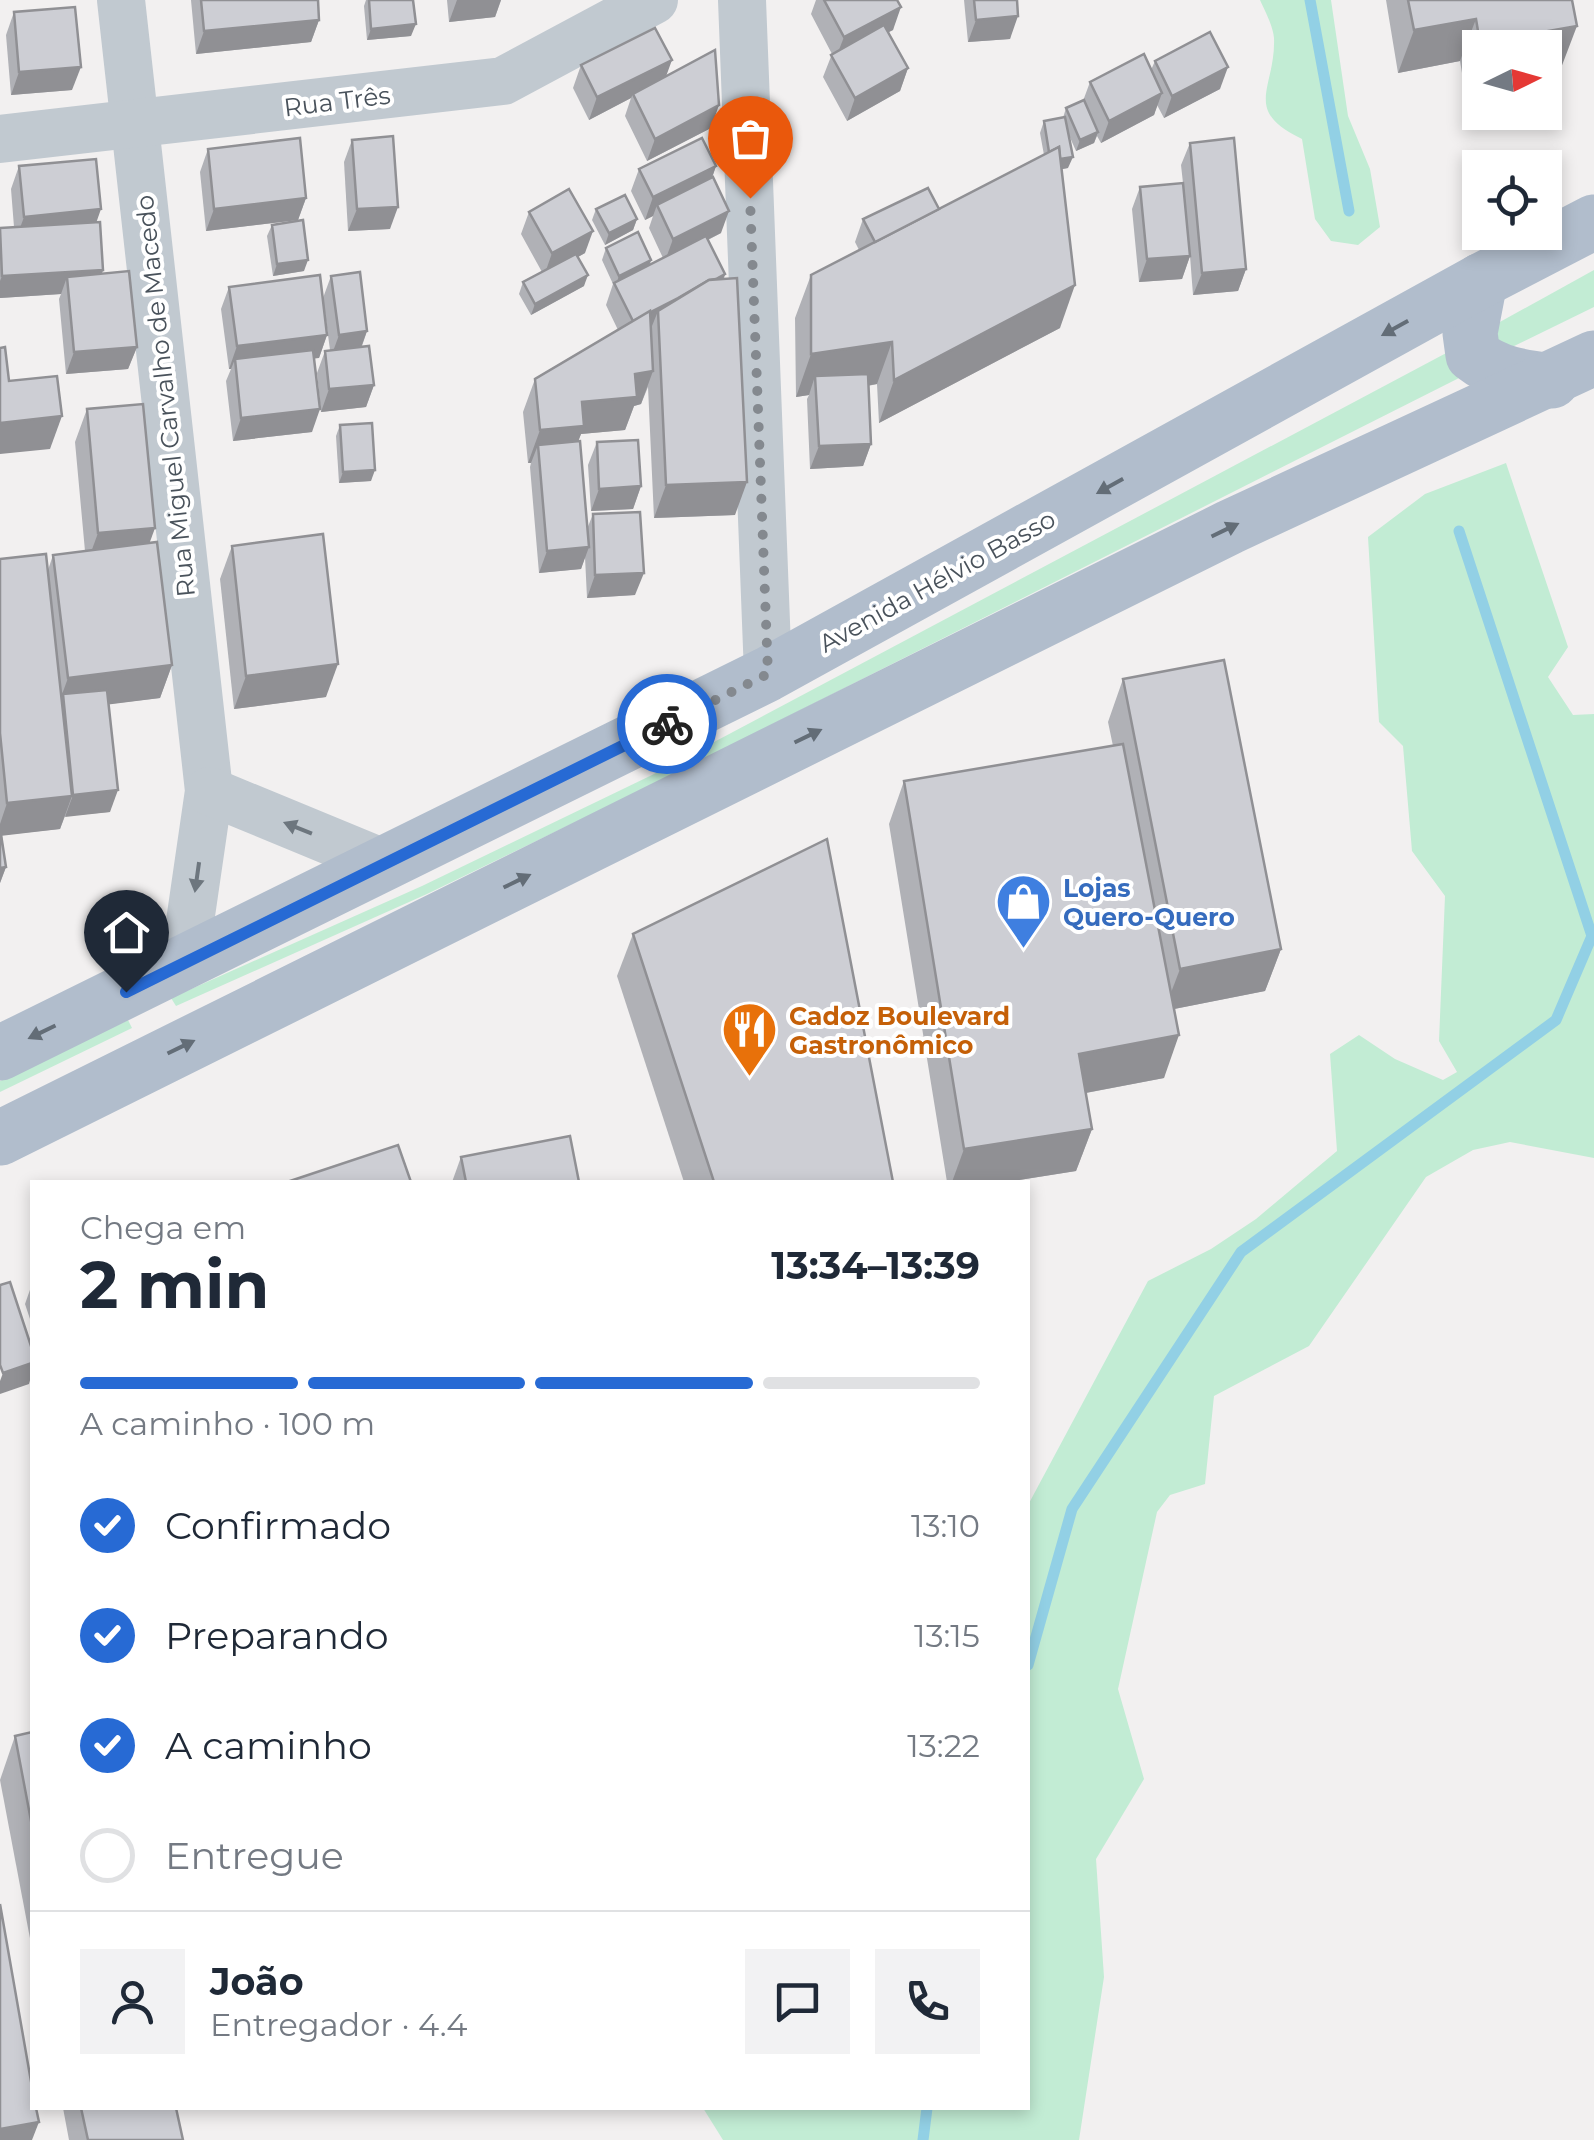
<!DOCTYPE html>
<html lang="pt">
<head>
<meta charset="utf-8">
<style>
	body { margin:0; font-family:Montserrat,sans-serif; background:#f2f2f3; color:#1f2937; height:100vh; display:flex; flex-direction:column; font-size:38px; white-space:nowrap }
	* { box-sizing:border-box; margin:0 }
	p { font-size:32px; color:#747a83 }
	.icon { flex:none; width:55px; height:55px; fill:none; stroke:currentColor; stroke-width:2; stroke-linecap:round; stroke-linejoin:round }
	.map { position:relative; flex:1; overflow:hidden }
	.side { position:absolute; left:30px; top:1180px; width:1000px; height:930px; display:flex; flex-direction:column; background:#fff; border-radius:0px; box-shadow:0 5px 15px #0003 }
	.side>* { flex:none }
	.needle { width:65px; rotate:85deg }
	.buttons { position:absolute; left:1462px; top:30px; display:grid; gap:20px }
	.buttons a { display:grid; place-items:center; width:100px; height:100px; border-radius:0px; background:#fff; box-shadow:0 5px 15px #0003; font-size:50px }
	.pin { position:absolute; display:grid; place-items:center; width:85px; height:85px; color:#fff; margin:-102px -42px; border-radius:50% 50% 50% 0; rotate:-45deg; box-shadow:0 0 10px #0007 }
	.pin .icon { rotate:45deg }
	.courier { position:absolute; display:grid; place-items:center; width:100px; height:100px; margin:-50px; border:8px solid #276ad4; border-radius:50%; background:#fff; color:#222; box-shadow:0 2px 12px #0007 }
	.overview em { font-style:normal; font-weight:700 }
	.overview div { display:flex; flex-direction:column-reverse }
	.overview { display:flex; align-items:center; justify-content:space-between; height:170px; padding:0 50px }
	h1 { font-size:65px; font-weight:700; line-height:75px }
	.bar { display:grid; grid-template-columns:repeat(4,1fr); gap:15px 10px; align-content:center; height:120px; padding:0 50px }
	.bar i { height:12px; border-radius:8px; background:#e0e1e3 }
	.bar .on { background:#276ad4 }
	.bar p { grid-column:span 4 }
	.line { display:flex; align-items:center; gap:25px; padding:0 50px; border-top:2px solid #e0e1e3 }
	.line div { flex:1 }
	.round { display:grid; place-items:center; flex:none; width:105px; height:105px; border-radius:0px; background:#f2f2f3 }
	ol { padding:0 50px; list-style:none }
	li { display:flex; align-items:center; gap:30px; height:110px }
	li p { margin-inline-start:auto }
	li .icon { padding:10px; border-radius:50%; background:#276ad4; color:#fff; stroke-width:4 }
	li:last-child { color:#747a83 }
	li i { width:55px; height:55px; border:5px solid #e0e1e3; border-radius:50% }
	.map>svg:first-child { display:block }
	.green { fill:#c2ecd4 }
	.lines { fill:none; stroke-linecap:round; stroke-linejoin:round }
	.stream { stroke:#92d0e5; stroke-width:11 }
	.minor { stroke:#c1c9d0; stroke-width:48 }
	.major { stroke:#b1bdcc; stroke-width:55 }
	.wall { fill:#b0b1b6 }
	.shaded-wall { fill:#909094 }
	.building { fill:#cdced4; stroke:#909094; stroke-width:2.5 }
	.oneway { fill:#636d77 }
	.oneway2 { fill:#6d767e }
	.done { stroke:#84898f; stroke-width:10; stroke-dasharray:0 18 }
	.route { stroke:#276ad4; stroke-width:12 }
	.labels { text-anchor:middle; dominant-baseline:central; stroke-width:8; stroke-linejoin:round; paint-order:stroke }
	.street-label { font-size:25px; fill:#49525b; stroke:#fff }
	.shop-label { font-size:25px; font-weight:bold; fill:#366cbe; stroke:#fff; text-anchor:start }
	.food-label { font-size:25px; font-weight:bold; fill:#c56008; stroke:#fff; text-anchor:start }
</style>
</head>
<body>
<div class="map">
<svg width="1594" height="2140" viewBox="0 0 1594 2140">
	<rect width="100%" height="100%" fill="#f2f0f0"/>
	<g class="green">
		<path d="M1260,0H1331L1348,116L1370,169L1380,227L1358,245L1331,241L1315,219L1302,139C1241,110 1276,88 1274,38C1273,26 1265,11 1260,0Z"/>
		<path d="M1594,270V307L1510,348L1497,349L1498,323Z"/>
		<path d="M1450,351L1463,376L658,782L427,894L176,1006L171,998L422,886L652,775Z"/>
		<path d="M1506,463L1568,647L1548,677L1573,715L1594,714V1158L1510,1142L1473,1150L1426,1177L1309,1346L1214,1396L1205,1484L1170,1495L1157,1512L1118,1689L1144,1779L1096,1859L1104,1977L1079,2140H723L703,2108H1028V1505L1148,1281L1211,1249L1256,1219L1337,1151L1330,1054L1359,1035L1395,1059L1443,1080L1457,1072L1439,1041L1445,896L1412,851L1403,746L1379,722L1368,537L1425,494Z"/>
		<path d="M128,1020L132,1028L0,1092V1081Z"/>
	</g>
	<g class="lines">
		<g class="stream">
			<path d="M1310,0L1349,211"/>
			<path d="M1028,1665L1072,1509L1241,1252L1556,1020L1592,936L1459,531"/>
			<path d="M923,2140L927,2108"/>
		</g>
		<g class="minor">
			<path d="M121,0L209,791L184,963"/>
			<path d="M742,0L768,674"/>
			<path d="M0,139L503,81L654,0"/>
			<path d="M209,791L386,864"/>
		</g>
		<g class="major">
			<path d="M1480,281L1470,333L1473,355C1497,374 1522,377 1552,381"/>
			<path d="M0,1053L768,674L1480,281L1594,222"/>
			<path d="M0,1138L1230,527L1594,358"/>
		</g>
	</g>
	<g class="wall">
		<path d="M191,0H318L319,20L311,42L196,54Z"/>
		<path d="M366,0H413L411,36L367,40L364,6Z"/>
		<path d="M447,0H501L495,17L449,22Z"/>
		<path d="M816,0H897L893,30L888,32L908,68L900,91L847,121L823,77L832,54L811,14Z"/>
		<path d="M964,0H1017L1010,39L968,42Z"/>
		<path d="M1386,0H1572L1561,68L1545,71V48L1464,85L1460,61L1398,73Z"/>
		<path d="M14,12L72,90L11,95L6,35Z"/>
		<path d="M1155,61L1220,89L1164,118L1157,105L1154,115L1101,143L1097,136L1094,143L1076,151L1068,133V168L1061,169L1060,328L879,423L877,384L868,386L871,444L863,466L810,469L807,399L809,395L796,397L795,318L811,275L859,250L855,242L863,219L939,209L1044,155L1040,133L1044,121L1063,118L1066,108L1083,101L1090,82L1151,70Z"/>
		<path d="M581,65L666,76L711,128L647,161L625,116L631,98L589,120L573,88Z"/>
		<path d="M352,140L390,229L348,231L344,162Z"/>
		<path d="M1190,143L1246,269L1238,291L1193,295L1190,256L1182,279L1139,282L1132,209L1140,187L1183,183L1181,165Z"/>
		<path d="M208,149L306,198L298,220L206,231L200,172Z"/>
		<path d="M19,166L96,222L103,270L102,274L137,347L128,369L66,374L59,299L61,294L0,298V228L14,227L11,189Z"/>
		<path d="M716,166L712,178L721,233L708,240L725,274L724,279L735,515L654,518L648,387L641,404L634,406L625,430L581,434L578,441L587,529L593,514L635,595L587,598L585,557L581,569L539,573L530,467L531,463H528L523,412L535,379L618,330L606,305L613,284L602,260L606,248L651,260L650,265L663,258L649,228L653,216L645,220L631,191L639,169Z"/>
		<path d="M596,209L637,219L633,230L605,245L592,220Z"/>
		<path d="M529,212L585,253L578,257L584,286L531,315L519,294L523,282L542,272L521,234Z"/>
		<path d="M272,225L304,271L273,276L267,236Z"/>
		<path d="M331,276L367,331L362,346L374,385L366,407L321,412L317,373L325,351L330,350L323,298Z"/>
		<path d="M229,287L327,335L319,358H314L312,432L233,441L226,381L231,369H229L221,309Z"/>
		<path d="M87,409L149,543L172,665L160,698L109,704L110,812L65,816L60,829L2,835L6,867L0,883V559L48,570L53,555L85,551L75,442Z"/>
		<path d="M340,425L371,481L339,483L336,436Z"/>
		<path d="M597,442L641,486L633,509L591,511L588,465Z"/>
		<path d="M232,546L326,697L234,709L220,579Z"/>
		<path d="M1123,679L1281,949L1265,991L1174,1009L1164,1078L1086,1093L1092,1129L1076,1171L1007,1182H947L889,824L904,781L1113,746L1108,722Z"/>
		<path d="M633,934L893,1182H684L617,976Z"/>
		<path d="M461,1157L579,1182H452Z"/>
		<path d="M32,1284V1325L25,1304Z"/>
		<path d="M32,1732V1949L0,1780L15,1736Z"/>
		<path d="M63,2108H176L183,2140H69Z"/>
	</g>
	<g class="shaded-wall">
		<path d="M457,0H501L495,17L449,22Z"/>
		<path d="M901,7L893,30L835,60L844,37Z"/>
		<path d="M1018,16L1010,39L968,42L976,20Z"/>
		<path d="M1476,19L1460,61L1398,73L1414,30Z"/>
		<path d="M319,20L311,42L196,54L204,31Z"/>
		<path d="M416,24L411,36L367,40L371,29Z"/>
		<path d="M1577,26L1561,68L1545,71V48H1480V83L1464,85L1480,43Z"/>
		<path d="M672,60L664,82L633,94L631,98L589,120L597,97Z"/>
		<path d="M81,67L72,90L11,95L19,72Z"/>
		<path d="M1228,67L1220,89L1164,118L1172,96Z"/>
		<path d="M908,68L900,91L847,121L855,98Z"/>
		<path d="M1162,93L1154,115L1101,143L1109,121Z"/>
		<path d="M719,105L711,128L647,161L655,139Z"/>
		<path d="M1098,132L1094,143L1076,151L1080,140Z"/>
		<path d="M1073,157L1068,168L1047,172L1051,161Z"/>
		<path d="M716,166L708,189L657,205L653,216L645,220L653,197Z"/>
		<path d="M306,198L298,220L206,231L214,209Z"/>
		<path d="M398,207L390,229L348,231L357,209Z"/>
		<path d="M101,209L93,232L16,239L24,217Z"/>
		<path d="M729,211L721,233L665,261L673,239Z"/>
		<path d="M637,219L633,230L605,245L609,233Z"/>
		<path d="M593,231L585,253L544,276L552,253Z"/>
		<path d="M1190,256L1182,279L1139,282L1147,259Z"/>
		<path d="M308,260L304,271L273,276L277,264Z"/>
		<path d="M651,260L647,271L615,287L619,276Z"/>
		<path d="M1246,269L1238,291L1193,295L1202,273Z"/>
		<path d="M103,270L95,292L67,277L61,294L0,298V281L2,276Z"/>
		<path d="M725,274L717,297L658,311L650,331L633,321Z"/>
		<path d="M588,275L584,286L531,315L535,304Z"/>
		<path d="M1075,285L1060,328L879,423L894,380Z"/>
		<path d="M367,331L359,353L331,357L339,335Z"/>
		<path d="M327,335L319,358L236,368L235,359L231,369H229L237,346Z"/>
		<path d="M892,342L877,384L816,394L815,376L809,395L796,397L811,354Z"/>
		<path d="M137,347L128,369L66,374L74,352Z"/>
		<path d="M653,371L641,404L634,406L625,430L581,434L572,458L538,445L531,463H528L540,430L582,402L635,374Z"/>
		<path d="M374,385L366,407L321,412L329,389Z"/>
		<path d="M320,409L312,432L233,441L241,418Z"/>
		<path d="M62,416L50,449L0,454V423Z"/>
		<path d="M871,444L863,466L810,469L819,446Z"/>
		<path d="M375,470L371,481L339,483L343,472Z"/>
		<path d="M747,482L735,515L654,518L666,485Z"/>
		<path d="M641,486L633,509L591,511L599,489Z"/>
		<path d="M155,528L143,561L86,566L98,533Z"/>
		<path d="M589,547L581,569L539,573L547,551Z"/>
		<path d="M644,573L635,595L587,598L595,575Z"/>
		<path d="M338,664L326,697L234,709L246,676Z"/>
		<path d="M172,665L160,698L65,710L63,694L56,711L68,678Z"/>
		<path d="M118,790L110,812L65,817L73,795Z"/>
		<path d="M72,796L60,829L0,836V824L7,803Z"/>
		<path d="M6,867L0,883V868Z"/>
		<path d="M1281,949L1265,991L1164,1011L1180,969Z"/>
		<path d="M1179,1035L1164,1078L1064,1097L1079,1054Z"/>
		<path d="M1092,1129L1076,1171L1007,1182H952L964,1149Z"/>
		<path d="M32,1363V1373L29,1384L0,1394V1381L3,1373Z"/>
		<path d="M39,2122L32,2140H0V2129Z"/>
	</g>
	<g class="building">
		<path d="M201,0H318L319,20L204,31Z"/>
		<path d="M369,0H413L416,24L371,29Z"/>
		<path d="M824,0H897L901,7L844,37Z"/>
		<path d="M974,0H1017L1018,16L976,20Z"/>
		<path d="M1408,0H1572L1577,26L1480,43L1476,19L1414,30Z"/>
		<path d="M75,7L81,67L19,72L14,12Z"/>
		<path d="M884,25L908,68L855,98L831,55Z"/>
		<path d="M655,28L672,60L597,97L581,65Z"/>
		<path d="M1210,32L1228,67L1172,96L1155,61Z"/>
		<path d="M715,50L719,105L655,139L633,94Z"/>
		<path d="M1144,54L1162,93L1109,121L1090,82Z"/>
		<path d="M1084,100L1098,132L1080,140L1066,108Z"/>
		<path d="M1065,117L1073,157L1060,159L1059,147L1049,152L1044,121Z"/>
		<path d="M393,136L398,207L357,209L352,140Z"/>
		<path d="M300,138L306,198L214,209L208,149Z"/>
		<path d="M702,138L716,166L653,197L639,169Z"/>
		<path d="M1234,138L1246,269L1202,273L1190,143Z"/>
		<path d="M1059,147L1075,285L894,380L892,342L811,354V275Z"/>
		<path d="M96,159L101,209L24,217L19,166Z"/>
		<path d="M713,177L729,211L673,239L657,205Z"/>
		<path d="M1183,183L1190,256L1147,259L1140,187Z"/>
		<path d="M928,188L939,209L875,242L863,219Z"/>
		<path d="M569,189L593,231L552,253L529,212Z"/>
		<path d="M625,195L637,219L609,233L596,209Z"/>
		<path d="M303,220L308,260L277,264L272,225Z"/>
		<path d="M100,222L103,270L2,276L0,228Z"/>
		<path d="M638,232L651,260L619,276L606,248Z"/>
		<path d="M706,236L725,274L716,279L709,280L678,298L633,321L614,283Z"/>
		<path d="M576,254L588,275L535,304L523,282Z"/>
		<path d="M129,271L137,347L74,352L67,277Z"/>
		<path d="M360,272L367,331L339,335L331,276Z"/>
		<path d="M320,275L327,335L237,346L229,287Z"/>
		<path d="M737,278L747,482L666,485L658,311L709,280Z"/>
		<path d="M650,311L653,371L635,374L637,397L582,402L584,426L540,430L535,379Z"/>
		<path d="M369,346L374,385L329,389L325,351Z"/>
		<path d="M5,347L9,381L57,376L62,416L0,423V348Z"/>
		<path d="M313,350L320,409L241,418L235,359Z"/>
		<path d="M868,374L871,444L819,446L815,376Z"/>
		<path d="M143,404L155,528L98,533L87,409Z"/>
		<path d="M372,423L375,470L343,472L340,425Z"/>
		<path d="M638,440L641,486L599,489L597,442Z"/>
		<path d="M580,441L589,547L547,551L538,445Z"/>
		<path d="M640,512L644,573L595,575L593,514Z"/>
		<path d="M323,534L338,664L246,676L232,546Z"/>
		<path d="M157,542L172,665L68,678L53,555Z"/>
		<path d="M46,554L72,796L7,803L0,733V559Z"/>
		<path d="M1224,660L1281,949L1180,969L1123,679Z"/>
		<path d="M107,690L118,790L73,795L63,694Z"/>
		<path d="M1123,744L1179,1035L1079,1054L1092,1129L964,1149L904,781Z"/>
		<path d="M0,828L6,867L0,868Z"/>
		<path d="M827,839L893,1182H714L633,934Z"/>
		<path d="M570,1136L579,1182H466L461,1157Z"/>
		<path d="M398,1145L411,1182H287Z"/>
		<path d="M10,1282L32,1349V1363L3,1373L0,1365V1285Z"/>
		<path d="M32,1732V1826L15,1736Z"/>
		<path d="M0,1904L32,2087V2108H36L39,2122L0,2129Z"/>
		<path d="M81,2108H176L183,2140H88Z"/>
	</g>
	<defs><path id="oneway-solid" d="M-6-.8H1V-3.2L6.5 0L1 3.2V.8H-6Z" transform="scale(2.5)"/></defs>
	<g class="oneway">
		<use href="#oneway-solid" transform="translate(1395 328) rotate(151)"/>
		<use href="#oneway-solid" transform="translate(1110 486) rotate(151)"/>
		<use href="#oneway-solid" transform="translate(1225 530) rotate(-26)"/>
		<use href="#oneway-solid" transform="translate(808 736) rotate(-26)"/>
		<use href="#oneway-solid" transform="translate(517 881) rotate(-26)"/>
		<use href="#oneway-solid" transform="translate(42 1032) rotate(154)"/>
		<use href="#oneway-solid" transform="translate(181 1047) rotate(-26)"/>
	</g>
	<g class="oneway2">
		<use href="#oneway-solid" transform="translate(298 828) rotate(-158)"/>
		<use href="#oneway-solid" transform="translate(197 877) rotate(98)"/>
	</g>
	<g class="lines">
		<path class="done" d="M667,724L768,674L750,198"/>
		<path class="route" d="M126,992L667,724"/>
	</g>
	<defs>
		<symbol id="shop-pin" viewBox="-11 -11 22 30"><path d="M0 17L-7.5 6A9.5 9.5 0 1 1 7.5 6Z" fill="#3f7fe0" stroke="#fff"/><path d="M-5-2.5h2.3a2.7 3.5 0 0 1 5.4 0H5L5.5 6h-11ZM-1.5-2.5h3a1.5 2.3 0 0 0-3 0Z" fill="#fff"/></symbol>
		<symbol id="restaurant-pin" viewBox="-11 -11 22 30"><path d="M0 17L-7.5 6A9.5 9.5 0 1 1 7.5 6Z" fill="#e8710a" stroke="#fff"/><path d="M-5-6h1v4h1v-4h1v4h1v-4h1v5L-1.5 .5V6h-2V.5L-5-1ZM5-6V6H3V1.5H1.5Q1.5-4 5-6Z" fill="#fff"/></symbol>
	</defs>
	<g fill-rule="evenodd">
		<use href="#shop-pin" x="992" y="870" width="63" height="86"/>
		<use href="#restaurant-pin" x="718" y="998" width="63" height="86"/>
	</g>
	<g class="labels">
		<g class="street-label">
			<text transform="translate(337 101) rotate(-7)">Rua Três</text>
			<text transform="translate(165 396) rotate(-96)">Rua Miguel Carvalho de Macedo</text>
			<text transform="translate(937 581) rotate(-29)">Avenida Hélvio Basso</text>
		</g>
		<g class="shop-label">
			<text x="1063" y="888">Lojas<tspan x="1063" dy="29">Quero-Quero</tspan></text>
		</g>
		<g class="food-label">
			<text x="789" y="1016">Cadoz Boulevard<tspan x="789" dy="29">Gastronômico</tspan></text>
		</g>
	</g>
</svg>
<div class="buttons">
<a><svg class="needle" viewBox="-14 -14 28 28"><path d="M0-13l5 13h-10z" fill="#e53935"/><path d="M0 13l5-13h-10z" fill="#747a83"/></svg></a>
<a><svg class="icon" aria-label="locate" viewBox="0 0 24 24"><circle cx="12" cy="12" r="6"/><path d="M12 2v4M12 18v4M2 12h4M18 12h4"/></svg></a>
</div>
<div class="pin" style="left:750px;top:198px;background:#ea580c"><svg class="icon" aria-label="bag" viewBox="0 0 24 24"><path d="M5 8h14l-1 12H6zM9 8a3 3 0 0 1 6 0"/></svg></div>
<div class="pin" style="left:126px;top:992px;background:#1f2937"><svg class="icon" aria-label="home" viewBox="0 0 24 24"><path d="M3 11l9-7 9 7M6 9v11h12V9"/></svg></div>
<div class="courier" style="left:667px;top:724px"><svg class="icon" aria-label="bike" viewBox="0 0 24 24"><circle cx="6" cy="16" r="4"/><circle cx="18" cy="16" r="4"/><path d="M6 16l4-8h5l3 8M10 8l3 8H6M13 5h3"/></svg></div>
<section class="side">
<div class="overview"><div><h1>2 min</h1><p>Chega em</p></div><em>13:34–13:39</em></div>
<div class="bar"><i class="on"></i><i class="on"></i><i class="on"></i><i></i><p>A caminho · 100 m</p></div>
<ol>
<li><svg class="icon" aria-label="check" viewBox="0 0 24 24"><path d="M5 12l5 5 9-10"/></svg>Confirmado<p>13:10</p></li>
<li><svg class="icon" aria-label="check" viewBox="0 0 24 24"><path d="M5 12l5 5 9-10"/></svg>Preparando<p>13:15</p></li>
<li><svg class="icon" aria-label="check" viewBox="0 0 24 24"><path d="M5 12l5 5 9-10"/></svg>A caminho<p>13:22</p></li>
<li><i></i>Entregue</li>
</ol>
<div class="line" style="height:180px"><a class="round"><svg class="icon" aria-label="person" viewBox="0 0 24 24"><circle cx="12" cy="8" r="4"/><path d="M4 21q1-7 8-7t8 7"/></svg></a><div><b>João</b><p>Entregador · 4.4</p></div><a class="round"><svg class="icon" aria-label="chat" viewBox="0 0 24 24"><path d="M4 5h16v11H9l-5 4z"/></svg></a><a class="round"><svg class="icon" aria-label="phone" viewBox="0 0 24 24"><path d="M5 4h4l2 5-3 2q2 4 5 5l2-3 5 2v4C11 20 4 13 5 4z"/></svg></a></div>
</section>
</div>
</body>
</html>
